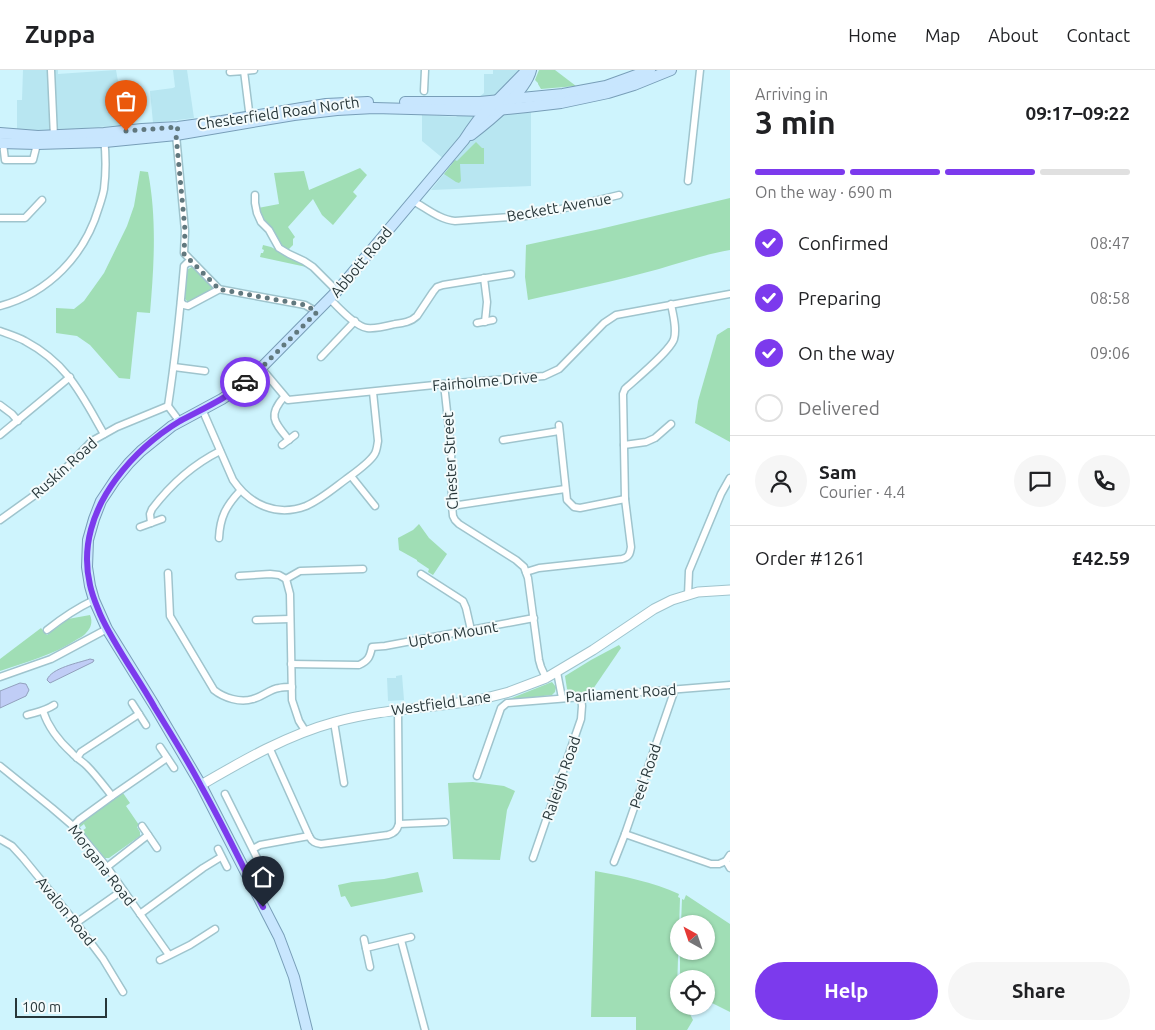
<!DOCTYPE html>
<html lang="en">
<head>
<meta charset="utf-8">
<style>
	body { margin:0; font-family:Ubuntu,sans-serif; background:#f6f6f6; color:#202124; height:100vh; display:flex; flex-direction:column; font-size:19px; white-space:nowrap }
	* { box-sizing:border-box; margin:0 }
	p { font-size:16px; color:#757577 }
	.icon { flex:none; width:28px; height:28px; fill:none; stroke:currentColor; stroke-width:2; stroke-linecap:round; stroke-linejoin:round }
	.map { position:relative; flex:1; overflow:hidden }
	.details { display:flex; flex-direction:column; background:#fff; width:425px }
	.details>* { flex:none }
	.needle { width:32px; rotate:320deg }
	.tools { position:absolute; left:670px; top:845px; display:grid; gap:10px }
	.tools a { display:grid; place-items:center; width:45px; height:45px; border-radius:50%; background:#fff; box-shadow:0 1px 4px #0004; font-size:25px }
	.scale { position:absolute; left:15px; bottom:12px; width:92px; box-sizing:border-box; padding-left:5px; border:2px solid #273639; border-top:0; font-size:14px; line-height:18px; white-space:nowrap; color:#273639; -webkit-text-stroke:4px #f3fbfc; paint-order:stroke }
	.pin { position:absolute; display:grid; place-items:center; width:42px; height:42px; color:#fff; margin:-51px -21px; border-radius:50% 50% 50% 0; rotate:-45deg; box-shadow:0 0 5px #0007 }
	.pin .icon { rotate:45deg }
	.courier { position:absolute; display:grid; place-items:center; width:50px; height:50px; margin:-25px; border:4px solid #7c3aed; border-radius:50%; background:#fff; color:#222; box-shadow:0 1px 6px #0007 }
	.head em { font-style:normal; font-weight:600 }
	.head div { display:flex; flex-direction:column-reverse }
	.head { display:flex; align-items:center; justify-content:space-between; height:85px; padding:0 25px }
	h1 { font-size:32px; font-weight:600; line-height:38px }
	.bar { display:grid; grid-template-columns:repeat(4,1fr); gap:8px 5px; align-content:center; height:60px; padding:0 25px }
	.bar i { height:6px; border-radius:4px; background:#e0e0e0 }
	.bar .active { background:#7c3aed }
	.bar p { grid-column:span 4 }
	.line { display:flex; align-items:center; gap:12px; padding:0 25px; border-top:1px solid #e0e0e0 }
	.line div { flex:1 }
	.round { display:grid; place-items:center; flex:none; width:52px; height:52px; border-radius:26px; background:#f6f6f6 }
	ol { padding:0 25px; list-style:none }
	li { display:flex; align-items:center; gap:15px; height:55px }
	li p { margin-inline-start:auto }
	li .icon { padding:5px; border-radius:50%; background:#7c3aed; color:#fff; stroke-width:4 }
	li:last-child { color:#757577 }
	li i { width:28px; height:28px; border:2px solid #e0e0e0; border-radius:50% }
	.primary-button { display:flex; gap:10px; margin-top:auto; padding:10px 25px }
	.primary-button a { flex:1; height:58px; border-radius:30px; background:#7c3aed; color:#fff; font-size:20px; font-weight:600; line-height:58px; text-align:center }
	.primary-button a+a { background:#f6f6f6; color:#202124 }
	header { display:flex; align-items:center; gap:30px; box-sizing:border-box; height:70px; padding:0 25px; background:#fff; border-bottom:1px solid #e0e0e0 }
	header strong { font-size:24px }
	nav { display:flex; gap:28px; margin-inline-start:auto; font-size:18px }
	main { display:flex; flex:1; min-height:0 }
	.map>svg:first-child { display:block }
	.built { fill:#b8e6f1 }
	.green { fill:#a0deb5 }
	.water { fill:#c0cdf6; stroke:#92a0bd }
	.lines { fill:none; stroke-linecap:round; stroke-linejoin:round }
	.street-casing { stroke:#9fc4cd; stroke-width:9 }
	.secondary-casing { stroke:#9fc4cd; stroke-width:11 }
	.primary-casing { stroke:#789eb8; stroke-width:12 }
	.street { stroke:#fff; stroke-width:6 }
	.secondary { stroke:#fff; stroke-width:9 }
	.primary { stroke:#c8e6fe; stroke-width:10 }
	.done { stroke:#61787e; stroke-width:5; stroke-dasharray:0 9 }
	.route { stroke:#7c3aed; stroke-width:6 }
	.labels { text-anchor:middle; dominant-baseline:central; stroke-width:4; stroke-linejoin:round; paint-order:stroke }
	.street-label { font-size:15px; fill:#273639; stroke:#f3fbfc }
</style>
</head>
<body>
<header>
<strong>Zuppa</strong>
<nav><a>Home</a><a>Map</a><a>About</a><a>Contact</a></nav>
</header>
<main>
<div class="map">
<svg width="730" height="960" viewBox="0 0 730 960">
	<rect width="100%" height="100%" fill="#cef4fd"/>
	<g class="built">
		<path d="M23,0H58V4L116,0L122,34L124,55L47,61L17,59V30H22Z"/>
		<path d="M173,0H187L194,48L153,53L150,21L173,18L175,17Z"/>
		<path d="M493,0H520L531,43V116L431,120L451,95L422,71V45L456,47L484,23V4H493Z"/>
		<path d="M402,605L404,630L388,631L387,608H396V606Z"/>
	</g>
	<g class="green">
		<path d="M539,0H555L576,16L541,19L538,14V13L535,10Z"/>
		<path d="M476,72L482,78H484V94H460L461,111L459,113L456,112L444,104L455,90L457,91Z"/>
		<path d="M360,98L367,105L353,122L357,126L333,155L322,145L313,129L288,157L295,167L293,169V175L288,180C277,177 278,166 272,158C265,150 261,148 258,138L279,134L274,103L304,101L309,120Z"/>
		<path d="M140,101L148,102C157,148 154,196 150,243L137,242L130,309L119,308L90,275L77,266L56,263V238L74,239L84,231L104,203L127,156L134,136Z"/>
		<path d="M730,128V180C706,184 683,192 659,199C616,211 572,220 528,230L525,207L526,175L600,159Z"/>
		<path d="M263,175L271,177L311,198L260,187L261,183H263L264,180L262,179Z"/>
		<path d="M193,196L215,218L214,220L189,233L185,229L187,200Z"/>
		<path d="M728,258H730V372L695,353L698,331L717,265Z"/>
		<path d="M419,454L429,468L447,484L433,505L428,502L429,499L417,491V490L399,480L398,468L413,460Z"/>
		<path d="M90,545C93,552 91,558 86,563C84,566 79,568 76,570C53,585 26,592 0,601V589L41,558L47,565L68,549Z"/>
		<path d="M619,575L621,578L591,622H570L567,619L565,606L591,590Z"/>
		<path d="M552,612L556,617L555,622L552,625L507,630Z"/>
		<path d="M473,712L504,716L515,721L507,740L500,790L453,789L448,713Z"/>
		<path d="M123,723L130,733L126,736L139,755L137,757L140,762V766L109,788H105L82,761L86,758L84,754L79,758L78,757L80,753Z"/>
		<path d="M595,801C623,806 653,812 679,824L678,827L680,828L677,919L679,921V936H686L693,950L687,960H636V947H591Z"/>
		<path d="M418,802L423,822L351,837L345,826L341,827L338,815L352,812L384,809Z"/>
		<path d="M686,825L730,854V942L706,930V909H680V881H706V854H681L682,829L684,830Z"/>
	</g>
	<g class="water">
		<path d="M90,589L94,590L93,592L50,613L47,610C51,598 78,593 90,589Z"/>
		<path d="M20,613L26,614L29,620L26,626L0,638V621Z"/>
	</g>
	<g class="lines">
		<defs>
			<g id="street">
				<path d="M51,0L54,67"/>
				<path d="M244,1L254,0"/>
				<path d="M230,2L244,1L250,49"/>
				<path d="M424,21L425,0"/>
				<path d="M176,63V65L185,161L184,183L218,218V220L188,236L184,235L181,232"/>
				<path d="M3,73L5,90H33L37,74"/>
				<path d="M688,111L700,0"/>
				<path d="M255,125V133L257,143L261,152L269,160L279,178L289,184L304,191L313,197L337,221"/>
				<path d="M413,131C426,138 440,150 455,151L525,146L561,139L619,125"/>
				<path d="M0,148H25L42,130"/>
				<path d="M484,208L487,232L485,252"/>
				<path d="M218,219L305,235L317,242"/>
				<path d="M330,229C338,237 356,257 367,258C376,259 387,256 395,254C403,253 411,252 417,246L433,222L437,217L443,215L511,204"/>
				<path d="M0,236C49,223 85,185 99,137C101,131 103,125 104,119C106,103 106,85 104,68"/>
				<path d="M477,253L493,250"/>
				<path d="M0,261C8,264 18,267 25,271C68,294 81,324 104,364"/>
				<path d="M321,287L355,251"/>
				<path d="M174,297L205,301"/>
				<path d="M261,298L288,330L444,314L544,306L559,299L604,253L616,245L730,224"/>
				<path d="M444,314L451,378L452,436L453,446L455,450L459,454L516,490L524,497L528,508L539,590L541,597L546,608"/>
				<path d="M284,327C267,346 275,353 289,370"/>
				<path d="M0,335L12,344L18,351"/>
				<path d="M168,336C175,290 180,243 184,196L187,193L192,192"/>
				<path d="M202,339L233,410C250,435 277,447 306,436C320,430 333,419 345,410C353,404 368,394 374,385C377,381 377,376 378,371L373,322"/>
				<path d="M559,355L567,430L574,437L580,438L625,429"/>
				<path d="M0,365L70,307"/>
				<path d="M503,370L559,361"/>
				<path d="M282,375L295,365"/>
				<path d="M624,375L646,372L655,368L671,354"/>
				<path d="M351,406L375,436"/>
				<path d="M452,436L565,419"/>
				<path d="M0,450L39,422L64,400L92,371L117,357L168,336L180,352"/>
				<path d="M151,453L150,444L152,439C171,414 192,395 220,381"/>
				<path d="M140,457L162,449"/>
				<path d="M219,468C220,447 226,436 240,421"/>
				<path d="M526,502L539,498L622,489C629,487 630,484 631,477L625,429L623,324L625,319C636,309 670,281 674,269C677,258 673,245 671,234"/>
				<path d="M168,503L170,546L214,620C224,628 240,633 253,629C262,627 270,619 279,618C283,617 288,617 292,617"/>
				<path d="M421,504L463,531L466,538L471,560"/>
				<path d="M239,506L270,504L279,505L286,509"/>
				<path d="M286,509L290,524L292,630L299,651L306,662"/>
				<path d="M286,509L300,501L363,499"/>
				<path d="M688,525L689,501L721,424L730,408"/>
				<path d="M256,550L290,549"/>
				<path d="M47,560C62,548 77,538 94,530"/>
				<path d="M291,594L359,595C368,591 370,587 372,577L385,576L534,548"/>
				<path d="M557,602L562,628"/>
				<path d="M0,607L51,589L107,559"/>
				<path d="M132,633L146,655"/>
				<path d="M398,640L399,754"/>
				<path d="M43,641C48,657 60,672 72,683C76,688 82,691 87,696C96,705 104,716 112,726"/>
				<path d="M27,645C37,642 45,641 54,635"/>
				<path d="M334,652L344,713"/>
				<path d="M160,677L174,698"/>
				<path d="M269,677L309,766"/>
				<path d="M77,688L81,682L139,644"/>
				<path d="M0,696L52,738L73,756L107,797L169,885"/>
				<path d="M477,706L501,638L507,633L730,615"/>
				<path d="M225,724L267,808"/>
				<path d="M73,756L79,750L112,726L167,688"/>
				<path d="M142,756L157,778"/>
				<path d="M625,764L711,794H719L726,791"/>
				<path d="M0,769L12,776L23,788L76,853L103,889L123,922"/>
				<path d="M218,779L227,797"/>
				<path d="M253,779L260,775L309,766C312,772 315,773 321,774L388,765C395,763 397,760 399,754L445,752"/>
				<path d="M533,788L581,649L582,636L581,627"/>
				<path d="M726,791L730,785"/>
				<path d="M726,791L730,798"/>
				<path d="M614,792L625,764L675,619"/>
				<path d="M107,797L148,765"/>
				<path d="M140,844L203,798L221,787"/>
				<path d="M76,853L123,820"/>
				<path d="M364,869L370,897"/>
				<path d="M401,870L425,960"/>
				<path d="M366,878L411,867"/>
				<path d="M160,890L190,875L215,859"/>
			</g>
			<path id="secondary" d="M201,715C244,690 287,665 335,652C382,639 430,638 478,630L509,622L546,608L593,580L654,539L672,530L698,522L730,520"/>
			<g id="primary">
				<path d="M405,32H480L563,24L606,16L650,0"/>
				<path d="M0,63L38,66L104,63L142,59L178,57L222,51L326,34L368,32"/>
				<path d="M471,65C488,52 526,21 531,0"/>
				<path d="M0,73L37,74L105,72L176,65L294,45L337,40L374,38L486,41L527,37L561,33L608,23L634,15L671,0"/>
				<path d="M307,960L294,907L279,867L201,715L154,635L107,559L94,530L90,516L87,497L88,470L94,449L101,431L115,410L129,393L141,381L172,356L222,329L240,317L261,298L337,221L464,70L470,61L478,50L527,0"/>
			</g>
		</defs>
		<use href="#street" class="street-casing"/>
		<use href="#secondary" class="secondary-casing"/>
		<use href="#primary" class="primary-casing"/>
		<use href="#street" class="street"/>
		<use href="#secondary" class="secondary"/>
		<use href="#primary" class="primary"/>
	</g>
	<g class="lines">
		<path class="done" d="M126,61L178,57L176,65L185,160L184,184L218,218V219L305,235L317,242L261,298L245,312"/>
		<path class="route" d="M245,312C226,329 202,339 180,351C155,366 133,386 116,409C93,440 81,477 90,515C92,525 96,534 100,544C115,577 137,606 155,638C171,664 187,689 201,716C223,755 243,796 263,837"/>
	</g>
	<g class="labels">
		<g class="street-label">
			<text transform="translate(278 43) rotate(-8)">Chesterfield Road North</text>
			<text transform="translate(559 137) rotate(-10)">Beckett Avenue</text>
			<text transform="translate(361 192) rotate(-50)">Abbott Road</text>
			<text transform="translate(485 311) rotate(-5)">Fairholme Drive</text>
			<text transform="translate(450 391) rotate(-93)">Chester Street</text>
			<text transform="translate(64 398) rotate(-42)">Ruskin Road</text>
			<text transform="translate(453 564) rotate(-10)">Upton Mount</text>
			<text transform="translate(621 623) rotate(-4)">Parliament Road</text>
			<text transform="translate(441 633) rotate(-8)">Westfield Lane</text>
			<text transform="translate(645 706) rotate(-71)">Peel Road</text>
			<text transform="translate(561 708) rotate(-71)">Raleigh Road</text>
			<text transform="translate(102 795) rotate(52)">Morgana Road</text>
			<text transform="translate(66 841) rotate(51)">Avalon Road</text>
		</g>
	</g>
</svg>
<div class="tools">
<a><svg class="needle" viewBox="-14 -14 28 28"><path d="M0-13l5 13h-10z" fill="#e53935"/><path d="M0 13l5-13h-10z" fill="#757577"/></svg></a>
<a><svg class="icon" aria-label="locate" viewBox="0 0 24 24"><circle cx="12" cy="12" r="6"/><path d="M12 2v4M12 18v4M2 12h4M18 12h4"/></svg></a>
</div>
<div class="scale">100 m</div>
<div class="pin" style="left:126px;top:61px;background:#ea580c"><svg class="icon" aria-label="bag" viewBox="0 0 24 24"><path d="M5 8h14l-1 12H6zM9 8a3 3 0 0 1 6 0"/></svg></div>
<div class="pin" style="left:263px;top:837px;background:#1f2937"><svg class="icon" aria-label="home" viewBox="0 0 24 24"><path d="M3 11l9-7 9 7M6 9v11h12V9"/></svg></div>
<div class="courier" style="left:245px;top:312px"><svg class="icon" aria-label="car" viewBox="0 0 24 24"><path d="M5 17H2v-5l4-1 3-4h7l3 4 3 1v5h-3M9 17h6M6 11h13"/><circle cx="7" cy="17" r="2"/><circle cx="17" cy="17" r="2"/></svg></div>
</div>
<section class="details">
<div class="head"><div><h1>3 min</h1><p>Arriving in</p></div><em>09:17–09:22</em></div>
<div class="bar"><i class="active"></i><i class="active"></i><i class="active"></i><i></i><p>On the way · 690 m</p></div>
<ol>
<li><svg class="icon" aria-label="check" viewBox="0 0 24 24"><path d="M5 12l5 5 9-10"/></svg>Confirmed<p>08:47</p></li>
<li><svg class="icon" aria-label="check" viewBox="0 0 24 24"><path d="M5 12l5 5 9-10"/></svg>Preparing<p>08:58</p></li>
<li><svg class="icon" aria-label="check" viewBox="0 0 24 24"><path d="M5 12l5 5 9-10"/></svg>On the way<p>09:06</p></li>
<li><i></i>Delivered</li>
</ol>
<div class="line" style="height:90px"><a class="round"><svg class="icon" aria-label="person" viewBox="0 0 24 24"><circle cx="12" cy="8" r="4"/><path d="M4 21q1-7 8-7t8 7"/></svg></a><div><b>Sam</b><p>Courier · 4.4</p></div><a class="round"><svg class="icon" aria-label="chat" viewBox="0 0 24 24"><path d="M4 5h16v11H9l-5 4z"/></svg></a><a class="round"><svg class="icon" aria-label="phone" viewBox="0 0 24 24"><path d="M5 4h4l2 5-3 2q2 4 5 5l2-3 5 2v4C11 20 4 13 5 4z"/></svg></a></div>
<div class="line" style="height:65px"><div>Order #1261</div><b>£42.59</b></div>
<div class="primary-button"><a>Help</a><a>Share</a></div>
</section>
</main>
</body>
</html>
